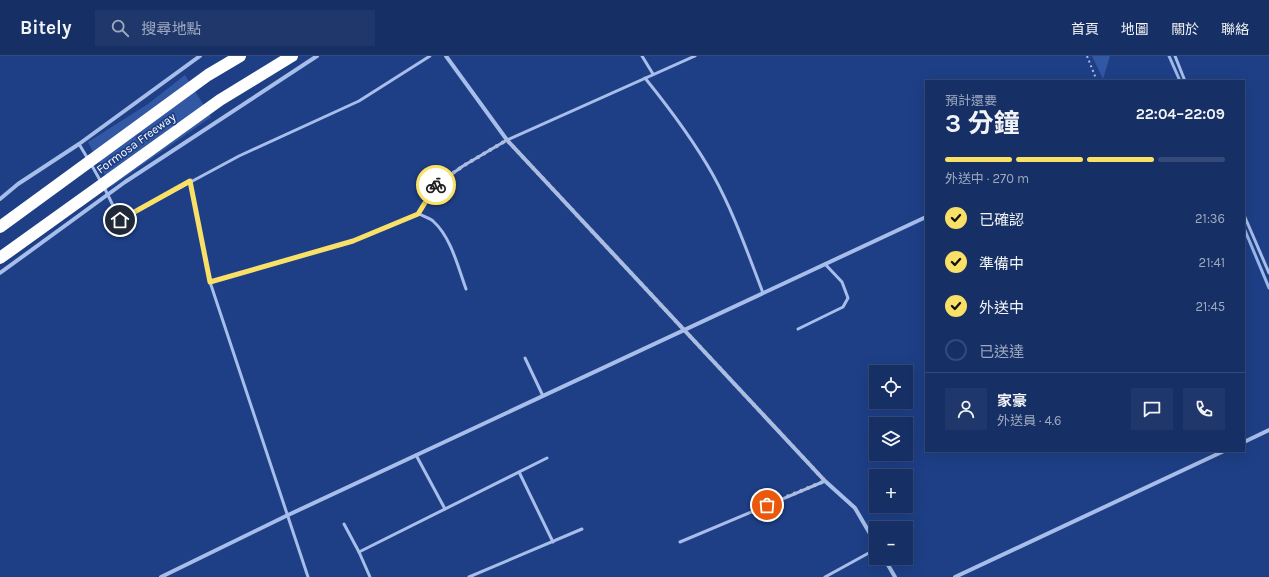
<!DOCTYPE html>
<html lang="zh-TW">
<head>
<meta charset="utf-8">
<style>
	body { margin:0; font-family:Karla,"Noto Sans TC",sans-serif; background:#1f376a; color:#f1f3f6; height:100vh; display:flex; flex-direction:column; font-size:15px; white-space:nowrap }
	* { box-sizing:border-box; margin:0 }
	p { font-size:13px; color:#9ea9bf }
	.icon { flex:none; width:22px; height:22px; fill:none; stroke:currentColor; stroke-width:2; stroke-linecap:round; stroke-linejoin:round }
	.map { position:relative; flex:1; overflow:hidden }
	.panel { position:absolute; left:925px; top:24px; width:320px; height:372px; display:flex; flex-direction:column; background:#162f64; border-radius:0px; box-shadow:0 4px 16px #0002,0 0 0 1px #354a78 }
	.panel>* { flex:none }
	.buttons { position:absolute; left:869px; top:309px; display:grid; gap:8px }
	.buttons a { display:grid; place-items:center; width:44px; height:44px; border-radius:0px; background:#162f64; box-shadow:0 4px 16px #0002,0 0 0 1px #354a78; font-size:20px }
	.pin { position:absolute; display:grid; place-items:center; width:34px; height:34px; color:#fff; margin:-17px; border:2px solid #fff; border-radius:50%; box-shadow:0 1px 4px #0007 }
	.courier { position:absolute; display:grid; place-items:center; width:40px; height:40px; margin:-20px; border:3px solid #f9e066; border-radius:50%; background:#fff; color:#222; box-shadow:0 1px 5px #0007 }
	.overview em { font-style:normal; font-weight:700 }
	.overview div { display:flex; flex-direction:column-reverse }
	.overview { display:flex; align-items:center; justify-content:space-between; height:68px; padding:0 20px }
	h1 { font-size:26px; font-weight:700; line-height:30px }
	.bar { display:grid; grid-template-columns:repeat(4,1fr); gap:6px 4px; align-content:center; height:48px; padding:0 20px }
	.bar i { height:5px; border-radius:3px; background:#354a78 }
	.bar .selected { background:#f9e066 }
	.bar p { grid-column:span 4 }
	.line { display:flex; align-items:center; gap:10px; padding:0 20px; border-top:1px solid #354a78 }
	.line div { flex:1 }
	.round { display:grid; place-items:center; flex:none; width:42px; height:42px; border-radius:0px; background:#1f376a }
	ol { padding:0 20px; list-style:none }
	li { display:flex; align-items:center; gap:12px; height:44px }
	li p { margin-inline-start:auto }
	li .icon { padding:4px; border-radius:50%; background:#f9e066; color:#111; stroke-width:4 }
	li:last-child { color:#9ea9bf }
	li i { width:22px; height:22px; border:2px solid #354a78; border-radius:50% }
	header { display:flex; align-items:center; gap:24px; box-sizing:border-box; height:56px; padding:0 20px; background:#162f64; border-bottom:1px solid #354a78 }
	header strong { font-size:19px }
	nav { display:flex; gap:22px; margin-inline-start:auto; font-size:14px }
	.search { width:280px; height:36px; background:#1f376a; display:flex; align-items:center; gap:10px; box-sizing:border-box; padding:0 14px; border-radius:0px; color:#9ea9bf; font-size:15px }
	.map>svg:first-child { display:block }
	.green { fill:#3257a3 }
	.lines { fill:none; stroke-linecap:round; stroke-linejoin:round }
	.stream { stroke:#9bb7ec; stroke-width:3 }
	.path { stroke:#a7bdea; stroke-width:2; stroke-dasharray:2 3; stroke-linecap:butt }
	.lane { stroke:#a7bdea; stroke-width:3 }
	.street { stroke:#a7bdea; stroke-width:4 }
	.highway-bridge { stroke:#fff; stroke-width:12 }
	.done { stroke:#b0bcd5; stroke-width:4; stroke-dasharray:0 7.2 }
	.route { stroke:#f9e066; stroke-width:5 }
	.labels { text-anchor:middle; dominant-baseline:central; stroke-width:3.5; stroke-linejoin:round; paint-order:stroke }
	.street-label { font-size:12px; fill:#fff; stroke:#1e3f86 }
</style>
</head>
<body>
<header>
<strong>Bitely</strong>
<div class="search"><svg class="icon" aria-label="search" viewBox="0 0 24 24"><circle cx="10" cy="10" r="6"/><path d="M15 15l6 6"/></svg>搜尋地點</div>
<nav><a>首頁</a><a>地圖</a><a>關於</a><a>聯絡</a></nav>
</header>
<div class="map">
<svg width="1269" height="521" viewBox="0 0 1269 521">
	<rect width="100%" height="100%" fill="#1e3f86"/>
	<g class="green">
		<path d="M1092,0H1110L1103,23Z"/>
		<path d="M185,19L211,61L111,131L88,86L148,48Z"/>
	</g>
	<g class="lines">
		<g class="stream">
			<path d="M1169,0L1180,25"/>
			<path d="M1244,172L1269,232"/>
		</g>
		<path class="path" d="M1087,0L1097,25"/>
		<g class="lane">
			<path d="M642,0L653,18"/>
			<path d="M1175,0L1185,25"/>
			<path d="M645,22C670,53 694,85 713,119C734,157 748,198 763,237"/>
			<path d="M79,88L88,103"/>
			<path d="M91,108L101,126"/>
			<path d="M190,125L210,226L308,521"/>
			<path d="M104,131L120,164L239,100L359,45L430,0"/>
			<path d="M419,158C423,160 429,162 433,165C451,181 458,211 466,233"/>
			<path d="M1244,159L1269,217"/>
			<path d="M210,226L353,185L419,158L435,130L463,110L507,84L695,0"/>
			<path d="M798,273L843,251L848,242L842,226L825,208"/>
			<path d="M525,302L543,340"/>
			<path d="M416,399L445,453"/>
			<path d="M519,416L553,486"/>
			<path d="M344,468L359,496L370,521"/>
			<path d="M680,486L825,425"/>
			<path d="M359,496L547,402"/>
			<path d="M469,521L582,473"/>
			<path d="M825,521L876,493"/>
		</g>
		<g class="street">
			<path d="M446,0L507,84L825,425L855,452L876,488"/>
			<path d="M0,143L18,128L79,88L200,0"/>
			<path d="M0,217L125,126L317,0"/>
			<path d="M1244,386L1269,374"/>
			<path d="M884,502L895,521"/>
			<path d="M161,521L286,460L926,161"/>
			<path d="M955,521L1224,395"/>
		</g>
		<g class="highway-bridge">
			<path d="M0,171L208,19L240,0"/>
			<path d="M0,202L220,44L292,0"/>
		</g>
	</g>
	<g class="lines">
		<path class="done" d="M436,129L463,110L507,84L825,425L767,449"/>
		<path class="route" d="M120,164L190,125L210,226L353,185L418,158L436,129"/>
	</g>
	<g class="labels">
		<g class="street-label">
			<text transform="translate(136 87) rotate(-36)">Formosa Freeway</text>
		</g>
	</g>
</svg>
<div class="buttons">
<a><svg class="icon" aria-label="locate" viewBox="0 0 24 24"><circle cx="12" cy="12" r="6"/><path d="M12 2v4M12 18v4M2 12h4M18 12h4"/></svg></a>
<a><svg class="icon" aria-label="layers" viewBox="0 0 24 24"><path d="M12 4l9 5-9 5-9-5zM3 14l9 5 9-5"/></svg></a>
<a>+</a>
<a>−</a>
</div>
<div class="pin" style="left:767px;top:449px;background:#ea580c"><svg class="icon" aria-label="bag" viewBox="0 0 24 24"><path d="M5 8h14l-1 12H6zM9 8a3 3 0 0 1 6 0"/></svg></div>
<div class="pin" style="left:120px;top:164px;background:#1f2937"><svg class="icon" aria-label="home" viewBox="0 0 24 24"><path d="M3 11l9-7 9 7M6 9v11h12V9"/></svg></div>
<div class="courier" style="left:436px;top:129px"><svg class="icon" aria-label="bike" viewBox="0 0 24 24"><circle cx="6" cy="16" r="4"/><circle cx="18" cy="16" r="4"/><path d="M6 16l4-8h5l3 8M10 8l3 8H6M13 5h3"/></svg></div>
<section class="panel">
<div class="overview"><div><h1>3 分鐘</h1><p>預計還要</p></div><em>22:04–22:09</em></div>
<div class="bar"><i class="selected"></i><i class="selected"></i><i class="selected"></i><i></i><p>外送中 · 270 m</p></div>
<ol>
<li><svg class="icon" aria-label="check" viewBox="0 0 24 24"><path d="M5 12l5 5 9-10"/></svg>已確認<p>21:36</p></li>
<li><svg class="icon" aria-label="check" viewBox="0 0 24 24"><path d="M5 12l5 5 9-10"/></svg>準備中<p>21:41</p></li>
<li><svg class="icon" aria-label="check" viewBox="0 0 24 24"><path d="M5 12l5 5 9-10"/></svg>外送中<p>21:45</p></li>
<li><i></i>已送達</li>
</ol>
<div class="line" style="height:72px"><a class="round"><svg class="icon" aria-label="person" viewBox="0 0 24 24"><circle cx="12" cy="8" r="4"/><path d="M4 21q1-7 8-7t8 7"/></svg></a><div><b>家豪</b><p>外送員 · 4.6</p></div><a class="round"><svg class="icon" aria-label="chat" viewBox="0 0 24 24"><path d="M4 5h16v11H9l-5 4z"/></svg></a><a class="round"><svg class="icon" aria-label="phone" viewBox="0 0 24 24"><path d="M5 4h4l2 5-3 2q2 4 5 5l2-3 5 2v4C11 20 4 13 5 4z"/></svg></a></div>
</section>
</div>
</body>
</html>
